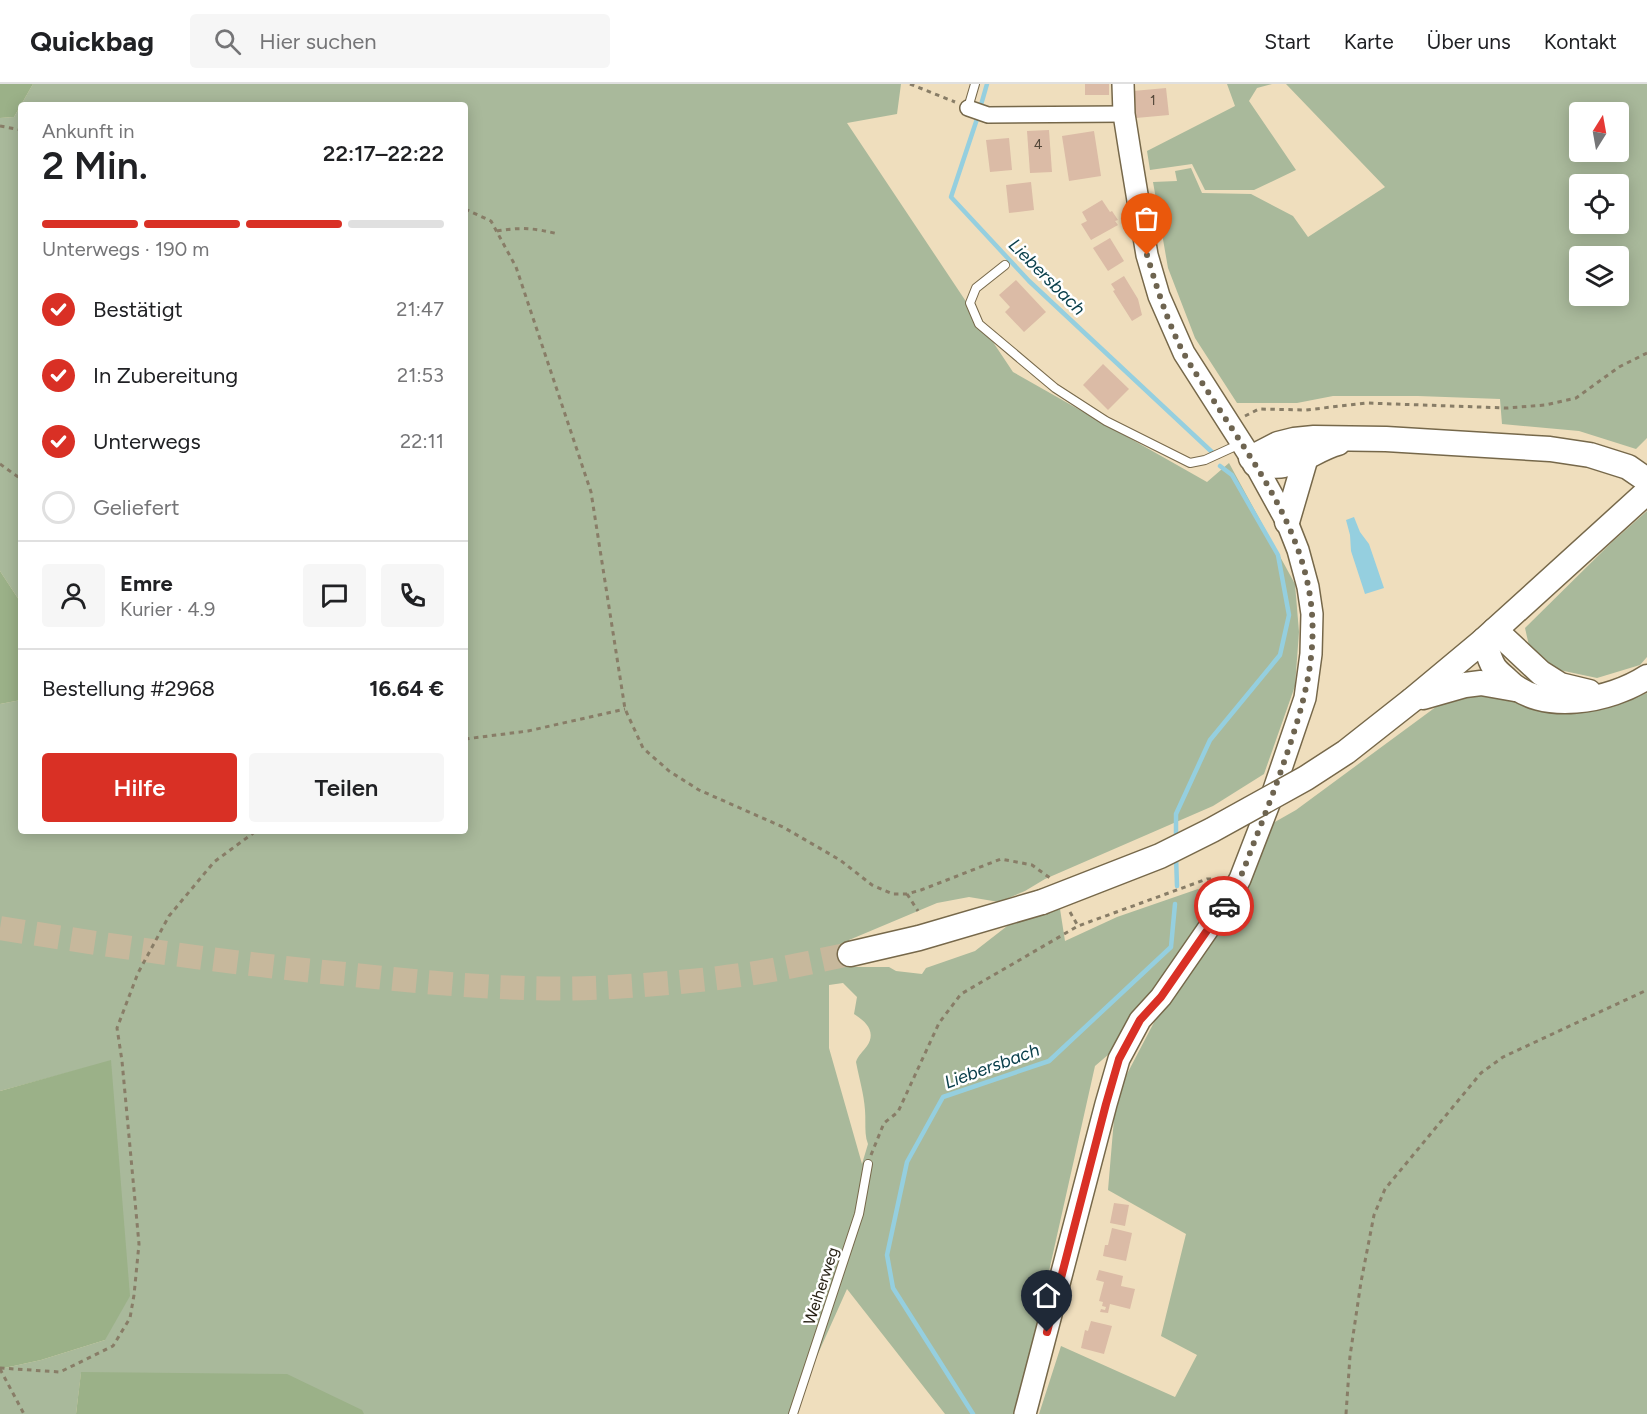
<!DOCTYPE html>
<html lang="de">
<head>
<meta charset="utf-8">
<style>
	body { margin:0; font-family:Figtree,sans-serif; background:#f6f6f6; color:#202124; height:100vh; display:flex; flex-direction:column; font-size:22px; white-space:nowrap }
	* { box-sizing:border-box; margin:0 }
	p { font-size:20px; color:#757577 }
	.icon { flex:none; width:33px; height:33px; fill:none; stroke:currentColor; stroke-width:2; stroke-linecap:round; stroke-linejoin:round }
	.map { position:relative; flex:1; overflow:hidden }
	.sheet { position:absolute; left:18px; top:18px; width:450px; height:732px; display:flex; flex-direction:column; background:#fff; border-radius:6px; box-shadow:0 3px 15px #0003 }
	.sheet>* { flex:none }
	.needle { width:39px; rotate:11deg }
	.buttons { position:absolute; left:1569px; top:18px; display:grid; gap:12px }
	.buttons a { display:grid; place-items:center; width:60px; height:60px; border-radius:6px; background:#fff; box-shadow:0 3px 15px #0003; font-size:30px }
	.pin { position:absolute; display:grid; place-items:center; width:51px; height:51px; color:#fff; margin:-62px -26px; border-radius:50% 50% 50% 0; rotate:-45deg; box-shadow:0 0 6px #0007 }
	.pin .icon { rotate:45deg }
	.courier { position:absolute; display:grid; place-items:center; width:60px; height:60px; margin:-30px; border:4px solid #d93025; border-radius:50%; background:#fff; color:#222; box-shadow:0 2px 8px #0007 }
	.headline em { font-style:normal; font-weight:600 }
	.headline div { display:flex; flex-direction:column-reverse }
	.headline { display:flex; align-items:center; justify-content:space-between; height:102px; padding:0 24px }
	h1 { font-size:39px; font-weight:600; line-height:45px }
	.bar { display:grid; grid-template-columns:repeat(4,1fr); gap:9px 6px; align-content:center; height:72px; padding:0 24px }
	.bar i { height:8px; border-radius:4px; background:#e0e0e0 }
	.bar .active { background:#d93025 }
	.bar p { grid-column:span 4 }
	.line { display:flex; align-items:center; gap:15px; padding:0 24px; border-top:2px solid #e0e0e0 }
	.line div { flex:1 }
	.round { display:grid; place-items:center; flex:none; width:63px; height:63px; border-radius:6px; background:#f6f6f6 }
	ol { padding:0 24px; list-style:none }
	li { display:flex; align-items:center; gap:18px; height:66px }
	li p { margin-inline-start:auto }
	li .icon { padding:6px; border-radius:50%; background:#d93025; color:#fff; stroke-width:4 }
	li:last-child { color:#757577 }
	li i { width:33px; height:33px; border:3px solid #e0e0e0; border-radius:50% }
	.action { display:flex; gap:12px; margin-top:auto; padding:12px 24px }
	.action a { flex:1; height:69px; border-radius:6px; background:#d93025; color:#fff; font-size:24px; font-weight:600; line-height:69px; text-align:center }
	.action a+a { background:#f6f6f6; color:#202124 }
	header { display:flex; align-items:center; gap:36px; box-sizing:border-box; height:84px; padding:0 30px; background:#fff; border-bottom:2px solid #e0e0e0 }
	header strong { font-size:28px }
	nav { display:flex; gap:33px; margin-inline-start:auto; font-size:21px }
	.search { width:420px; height:54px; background:#f6f6f6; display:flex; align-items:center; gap:15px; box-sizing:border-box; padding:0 21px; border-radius:6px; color:#757577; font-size:22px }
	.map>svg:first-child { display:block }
	.green { fill:#a9b99b; fill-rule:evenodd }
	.forest { fill:#9bb188 }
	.water { fill:#95cfdf }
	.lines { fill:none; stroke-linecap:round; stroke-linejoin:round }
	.stream { stroke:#95cfdf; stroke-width:4.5 }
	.building { fill:#dbbba6 }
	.primary-tunnel { stroke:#c7b89c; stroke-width:24; stroke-dasharray:24 12; stroke-linecap:butt }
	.lane-casing { stroke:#76684a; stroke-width:10 }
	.street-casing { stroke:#76684a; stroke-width:18 }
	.secondary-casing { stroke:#76684a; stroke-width:24 }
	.primary-casing { stroke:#76684a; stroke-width:27 }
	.path { stroke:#887d67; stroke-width:3; stroke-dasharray:4.5 4.5; stroke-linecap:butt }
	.lane { stroke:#fff; stroke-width:8 }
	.street { stroke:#fff; stroke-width:15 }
	.secondary { stroke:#fff; stroke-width:21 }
	.primary { stroke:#fff; stroke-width:24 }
	.primary-bridge-casing { stroke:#76684a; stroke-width:27; stroke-linecap:butt }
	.primary-bridge { stroke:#fff; stroke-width:24 }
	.done { stroke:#6e6450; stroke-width:6; stroke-dasharray:0 10.8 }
	.route { stroke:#d93025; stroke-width:8 }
	.labels { text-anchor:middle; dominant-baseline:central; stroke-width:5; stroke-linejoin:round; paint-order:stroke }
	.number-label { font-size:14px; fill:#55483a }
	.street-label { font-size:16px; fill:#282216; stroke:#fff }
	.water-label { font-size:18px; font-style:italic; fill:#0b404c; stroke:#fff }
</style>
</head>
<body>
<header>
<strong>Quickbag</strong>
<div class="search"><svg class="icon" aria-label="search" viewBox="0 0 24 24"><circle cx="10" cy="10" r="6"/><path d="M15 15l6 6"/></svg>Hier suchen</div>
<nav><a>Start</a><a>Karte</a><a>Über uns</a><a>Kontakt</a></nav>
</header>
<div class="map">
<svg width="1647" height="1330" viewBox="0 0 1647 1330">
	<rect width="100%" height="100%" fill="#efdebd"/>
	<g class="green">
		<path d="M33,0H901L897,30L847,39L1013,288L1207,398L1229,379L1295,500L1299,548L1295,602L1264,690L1213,722L1045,795L1025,807L999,818L969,813L937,819L849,856L853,883H889L896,887L922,890L926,884L975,867L1011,839L1060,825L1065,857L1117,833L1198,805L1209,811L1211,820L1116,964L1095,982L1017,1330H945L847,1205L791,1330H364L81,1289L76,1330H0V1285L41,1276L105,1256L111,977L0,1007V620L21,616V747H465V21H21V519L0,487V34L14,33ZM843,899L857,913L854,930C865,937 877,947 867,962C863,968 858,971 856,978C859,994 864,1010 865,1026C866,1038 864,1050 868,1060L862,1080L829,964V901Z"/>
		<path d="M1227,0H1272L1257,4L1249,17L1296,86L1254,106H1205L1192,80L1150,86L1147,67L1235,22Z"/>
		<path d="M1286,0H1647V354L1636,365L1579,347L1502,340L1500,315L1418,312H1333L1297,319H1237L1195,254L1168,184L1153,98L1177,97L1175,87L1191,84L1202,109L1251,110L1293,132L1308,153L1385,103ZM1580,28H1618V68H1580ZM1580,100H1618V140H1580ZM1580,172H1618V212H1580Z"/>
		<path d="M1647,427V573L1640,581L1597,594L1550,584L1530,566L1525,544L1611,459Z"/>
		<path d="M1463,609L1496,612L1541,627L1571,630L1614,622L1647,609V1330H1039L1061,1262L1175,1313L1197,1271L1161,1252L1186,1150L1108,1106L1116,1011L1252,751L1296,726L1448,614Z"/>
	</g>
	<g class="forest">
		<path d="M0,0H33L14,33L0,34Z"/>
		<path d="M0,487L21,519V616L0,620Z"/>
		<path d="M111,976L130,1212L105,1256L41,1276L0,1285V1007Z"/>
		<path d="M81,1288L287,1290L362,1326L364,1330H76Z"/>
	</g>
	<path class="water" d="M1354,433L1360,448L1369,460L1384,504L1365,510L1351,467L1350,451L1346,436Z"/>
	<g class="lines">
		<g class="stream">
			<path d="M987,0L977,35L951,113L1029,197L1213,369"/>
			<path d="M1176,754V730L1210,656L1280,571L1289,531L1278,471L1232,391L1220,382"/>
			<path d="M1176,772L1177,802"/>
			<path d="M973,1330L893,1204L887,1171L907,1078L943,1013L1049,977L1171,863L1175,820"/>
		</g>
	</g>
	<g class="building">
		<rect x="1085" y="0" width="24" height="11"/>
		<path d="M1166,4L1169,31L1136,34L1133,7Z"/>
		<path d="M1049,46L1052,88L1030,89L1027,47Z"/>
		<path d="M1094,47L1101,92L1069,97L1062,52Z"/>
		<path d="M1009,54L1012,86L990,88L986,56Z"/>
		<path d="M1031,98L1034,126L1009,129L1006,101Z"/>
		<path d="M1102,116L1110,128L1112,127L1118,136L1115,137L1118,141L1091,156L1081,140L1087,137L1082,128Z"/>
		<path d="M1110,154L1124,177L1108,187L1093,164Z"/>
		<path d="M1124,192L1138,215L1142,231L1132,237L1113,207L1115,206L1111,200Z"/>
		<path d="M1016,196L1046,228L1024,248L1005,228L1010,223L999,211Z"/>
		<path d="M1103,280L1129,305L1108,326L1083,301Z"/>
		<path d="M1114,1119L1129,1121L1125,1142L1110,1139Z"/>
		<path d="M1112,1144L1132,1149L1126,1177L1103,1172L1105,1161H1108Z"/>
		<path d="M1099,1186L1123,1192L1121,1202L1135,1205L1130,1225L1110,1220L1108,1229L1100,1228L1101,1225L1105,1226L1106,1223L1102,1222L1103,1218L1099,1217L1104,1198L1096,1196Z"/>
		<path d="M1091,1237L1112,1242L1104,1270L1081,1264L1085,1246L1088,1247Z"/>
	</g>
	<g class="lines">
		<path class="primary-tunnel" d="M0,844C118,863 236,880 355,891C440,900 527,908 613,903C662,900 712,896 761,888C791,883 821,876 850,870"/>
		<defs>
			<g id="lane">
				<path d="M968,24L975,0"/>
				<path d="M1005,181L976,204L970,219L979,240L1055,304L1106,337L1190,379L1205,376L1240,360"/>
				<path d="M793,1330L859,1130L868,1080"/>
			</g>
			<path id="street" d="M968,24L988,31L1124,30"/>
			<path id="secondary" d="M1025,1330L1106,1020L1119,975L1140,936L1161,913L1228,816L1240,795L1269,720L1305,614L1311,570L1312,530L1308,503L1298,466L1287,438L1255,380L1184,269L1159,212L1147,171L1130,68L1124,30L1123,0"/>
			<g id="primary">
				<path d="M1251,374L1278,360L1294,356L1314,354L1386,355L1550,365L1590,371L1628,383L1647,396"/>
				<path d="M1255,380C1264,381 1275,383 1284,381C1303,378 1319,364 1338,359"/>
				<path d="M1287,438L1306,373"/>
				<path d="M1495,546L1541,589L1560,601L1589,608"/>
				<path d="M1484,556C1487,565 1489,575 1494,583C1497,588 1503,592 1507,596C1541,631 1610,617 1647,593"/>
				<path d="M1423,613L1465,601L1481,599L1515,605"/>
				<path d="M1412,616L1484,556L1647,408"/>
				<path d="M850,870L919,854L1042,818"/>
			</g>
		</defs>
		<use href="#lane" class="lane-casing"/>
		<use href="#street" class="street-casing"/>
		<use href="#secondary" class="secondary-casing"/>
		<use href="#primary" class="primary-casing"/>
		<g class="path">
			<path d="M910,0L955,18"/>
			<path d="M0,42L21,46"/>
			<path d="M465,125L491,137L516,183L591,408L625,625L643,664L669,687L699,706L783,743L840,776L872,801L893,810H907L921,806L1001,775L1032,781L1050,794"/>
			<path d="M497,147C521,143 535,144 558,150"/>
			<path d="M1245,332L1259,325L1306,326L1366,319L1507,324L1545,321L1576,314L1619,283L1647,269"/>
			<path d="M0,380L21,395"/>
			<path d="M465,655L528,647L625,625"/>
			<path d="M907,810L918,827"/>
			<path d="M1070,828L1078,842"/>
			<path d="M871,1071L884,1039L898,1028L939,939L961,910L1078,842L1207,795H1221"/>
			<path d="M0,1284L60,1288L113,1262L130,1234L134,1211L139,1160L122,977L117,944L138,889L169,832L214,778L256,747"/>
			<path d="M0,1285L24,1330"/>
			<path d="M1346,1330L1350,1272L1361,1198L1374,1131L1385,1105L1481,989L1503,973L1647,906"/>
		</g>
		<use href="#lane" class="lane"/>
		<use href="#street" class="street"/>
		<use href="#secondary" class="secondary"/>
		<use href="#primary" class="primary"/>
		<defs>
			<path id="primary-bridge" d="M1042,818L1160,772L1212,746L1306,694L1346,668L1412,616"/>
		</defs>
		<use href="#primary-bridge" class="primary-bridge-casing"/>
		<use href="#primary-bridge" class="primary-bridge"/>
	</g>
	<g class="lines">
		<path class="done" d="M1147,171C1157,204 1167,237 1183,268C1191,283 1201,297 1210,311C1253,378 1306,447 1312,530C1316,583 1299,635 1282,684C1273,710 1263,736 1253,761C1245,782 1238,803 1224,822"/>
		<path class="route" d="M1047,1248L1106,1020L1119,975L1140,936L1161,913L1224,822"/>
	</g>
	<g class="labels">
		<g class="number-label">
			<text x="1153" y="16">1</text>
			<text x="1038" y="60">4</text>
		</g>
		<g class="street-label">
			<text transform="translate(821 1202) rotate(-72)">Weiherweg</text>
		</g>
		<g class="water-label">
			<text transform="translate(1047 193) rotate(45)">Liebersbach</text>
			<text transform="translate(992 982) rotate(-20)">Liebersbach</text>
		</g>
	</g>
</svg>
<div class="buttons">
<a><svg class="needle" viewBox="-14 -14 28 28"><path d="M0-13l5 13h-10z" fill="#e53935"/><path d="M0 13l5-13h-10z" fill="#757577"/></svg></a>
<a><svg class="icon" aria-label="locate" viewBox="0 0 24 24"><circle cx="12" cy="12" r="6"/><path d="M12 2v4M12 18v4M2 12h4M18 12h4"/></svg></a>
<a><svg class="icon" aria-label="layers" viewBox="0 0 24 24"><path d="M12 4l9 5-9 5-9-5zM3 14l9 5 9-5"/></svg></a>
</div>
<div class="pin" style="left:1147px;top:171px;background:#ea580c"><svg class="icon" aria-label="bag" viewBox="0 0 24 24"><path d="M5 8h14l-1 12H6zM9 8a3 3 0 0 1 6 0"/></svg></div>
<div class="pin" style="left:1047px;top:1248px;background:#1f2937"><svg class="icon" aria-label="home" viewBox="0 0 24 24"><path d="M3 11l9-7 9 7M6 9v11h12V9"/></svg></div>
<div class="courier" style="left:1224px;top:822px"><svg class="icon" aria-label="car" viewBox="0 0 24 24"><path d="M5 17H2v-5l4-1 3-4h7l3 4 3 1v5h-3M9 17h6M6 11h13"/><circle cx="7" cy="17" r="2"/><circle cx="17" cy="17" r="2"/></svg></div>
<section class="sheet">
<div class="headline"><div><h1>2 Min.</h1><p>Ankunft in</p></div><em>22:17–22:22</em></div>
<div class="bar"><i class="active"></i><i class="active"></i><i class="active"></i><i></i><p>Unterwegs · 190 m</p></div>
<ol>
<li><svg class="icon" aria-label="check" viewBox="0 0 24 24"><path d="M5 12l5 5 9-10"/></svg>Bestätigt<p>21:47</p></li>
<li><svg class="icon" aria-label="check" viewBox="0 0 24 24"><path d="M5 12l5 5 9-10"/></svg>In Zubereitung<p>21:53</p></li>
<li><svg class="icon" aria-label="check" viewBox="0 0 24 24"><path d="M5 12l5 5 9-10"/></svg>Unterwegs<p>22:11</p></li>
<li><i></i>Geliefert</li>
</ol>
<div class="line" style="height:108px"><a class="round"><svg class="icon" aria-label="person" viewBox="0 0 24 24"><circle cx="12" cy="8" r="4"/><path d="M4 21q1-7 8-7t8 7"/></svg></a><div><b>Emre</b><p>Kurier · 4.9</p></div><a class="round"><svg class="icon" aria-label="chat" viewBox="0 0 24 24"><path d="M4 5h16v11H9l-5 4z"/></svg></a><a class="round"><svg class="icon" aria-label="phone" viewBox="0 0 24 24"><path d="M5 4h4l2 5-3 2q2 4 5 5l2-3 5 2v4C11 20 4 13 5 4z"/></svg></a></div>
<div class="line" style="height:78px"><div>Bestellung #2968</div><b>16.64 €</b></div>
<div class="action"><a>Hilfe</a><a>Teilen</a></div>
</section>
</div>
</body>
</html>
